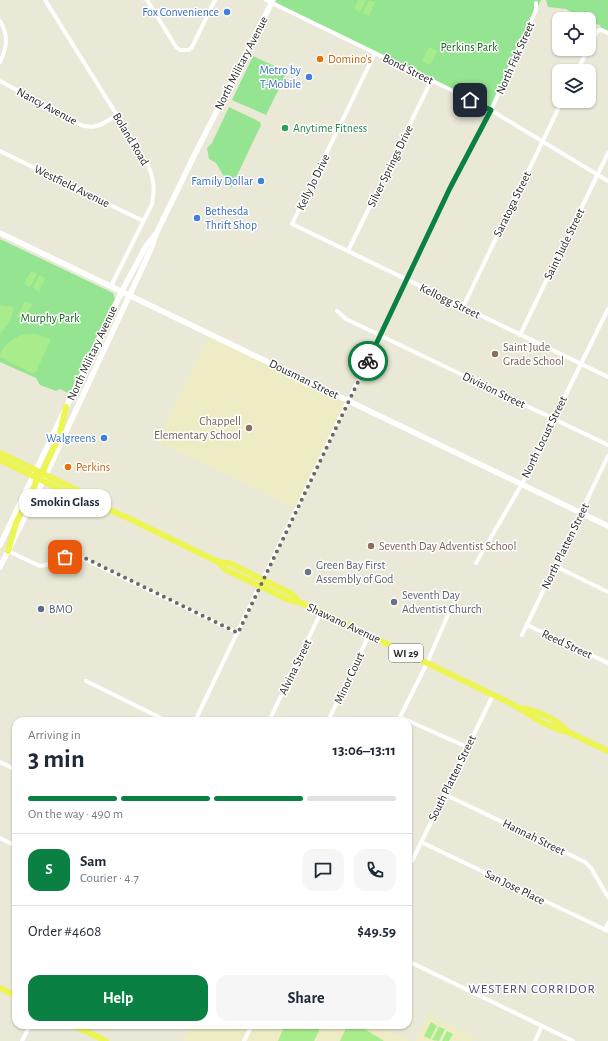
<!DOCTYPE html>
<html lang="en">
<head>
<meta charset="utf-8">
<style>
	body { margin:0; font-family:"Alegreya Sans",sans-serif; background:#f6f6f7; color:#1f2937; height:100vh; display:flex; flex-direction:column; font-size:15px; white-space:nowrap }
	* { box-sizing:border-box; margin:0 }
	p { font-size:13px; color:#747a83 }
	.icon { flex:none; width:22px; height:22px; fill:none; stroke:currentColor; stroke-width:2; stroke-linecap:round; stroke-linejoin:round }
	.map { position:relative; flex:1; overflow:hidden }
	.side { position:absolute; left:12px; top:717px; width:400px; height:312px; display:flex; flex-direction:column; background:#fff; border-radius:12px; box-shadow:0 1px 3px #0004 }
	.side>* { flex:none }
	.tools { position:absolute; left:552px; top:12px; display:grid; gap:8px }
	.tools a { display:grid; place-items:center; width:44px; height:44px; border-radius:8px; background:#fff; box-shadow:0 1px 3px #0004; font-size:20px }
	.pin { position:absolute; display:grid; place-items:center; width:34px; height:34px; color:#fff; margin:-17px; border-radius:8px; box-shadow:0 2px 6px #0006 }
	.courier { position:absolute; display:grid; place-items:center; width:40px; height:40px; margin:-20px; border:3px solid #0b8043; border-radius:50%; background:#fff; color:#222; box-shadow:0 1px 5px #0007 }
	.bubble { position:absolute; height:28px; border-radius:12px; background:#fff; box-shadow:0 1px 3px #0004; font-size:13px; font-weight:600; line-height:28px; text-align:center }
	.headline em { font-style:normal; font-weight:600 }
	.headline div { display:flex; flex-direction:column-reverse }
	.headline { display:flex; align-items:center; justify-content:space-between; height:68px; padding:0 16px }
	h1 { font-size:26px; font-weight:600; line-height:30px }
	.bar { display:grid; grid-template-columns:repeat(4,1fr); gap:6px 4px; align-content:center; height:48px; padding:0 16px }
	.bar i { height:5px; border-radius:3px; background:#e0e1e3 }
	.bar .active { background:#0b8043 }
	.bar p { grid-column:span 4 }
	.line { display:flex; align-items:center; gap:10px; padding:0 16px; border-top:1px solid #e0e1e3 }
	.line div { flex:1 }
	.round { display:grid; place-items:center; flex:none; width:42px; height:42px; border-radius:12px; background:#f6f6f7 }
	.action { display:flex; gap:8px; margin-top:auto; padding:8px 16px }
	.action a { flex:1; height:46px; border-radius:12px; background:#0b8043; color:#fff; font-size:16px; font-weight:600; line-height:46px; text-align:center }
	.action a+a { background:#f6f6f7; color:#1f2937 }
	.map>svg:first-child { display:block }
	.education { fill:#edecc5 }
	.green { fill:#95e491 }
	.pitch { fill:#a8ec8b }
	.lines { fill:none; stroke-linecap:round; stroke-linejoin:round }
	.street { stroke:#fff; stroke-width:4 }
	.secondary { stroke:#fff; stroke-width:5.5 }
	.primary { stroke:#edf552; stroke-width:6 }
	.done { stroke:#6b6b65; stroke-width:4; stroke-dasharray:0 7.2 }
	.route { stroke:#0b8043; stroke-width:5 }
	.shop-dot { fill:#3f7fe0; stroke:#fff; stroke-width:1.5 }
	.food-dot { fill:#e8710a; stroke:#fff; stroke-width:1.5 }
	.leisure-dot { fill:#2e9e5b; stroke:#fff; stroke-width:1.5 }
	.education-dot { fill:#8d6e63; stroke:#fff; stroke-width:1.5 }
	.worship-dot { fill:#6b7280; stroke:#fff; stroke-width:1.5 }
	.service-dot { fill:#5c6f8a; stroke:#fff; stroke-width:1.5 }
	.labels { text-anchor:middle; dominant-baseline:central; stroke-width:3; stroke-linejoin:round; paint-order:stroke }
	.shield { fill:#fff; stroke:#686868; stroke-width:1 }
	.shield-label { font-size:11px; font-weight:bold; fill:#272727 }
	.shop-label { font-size:12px; fill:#366cbe; stroke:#fff; text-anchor:end }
	.park-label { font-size:12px; fill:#16641c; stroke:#fff }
	.street-label { font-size:12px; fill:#272727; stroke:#fff }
	.food-label { font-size:12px; fill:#c56008; stroke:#fff; text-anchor:start }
	.leisure-label { font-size:12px; fill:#27864d; stroke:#fff; text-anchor:start }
	.education-label { font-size:12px; fill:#785e54; stroke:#fff; text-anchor:start }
	.worship-label { font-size:12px; fill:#5b616d; stroke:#fff; text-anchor:start }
	.service-label { font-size:12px; fill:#4e5e75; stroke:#fff; text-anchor:start }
	.neighbourhood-label { font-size:13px; letter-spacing:1px; fill:#4c4678; stroke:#fff }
</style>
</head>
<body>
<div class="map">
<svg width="608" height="1041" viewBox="0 0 608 1041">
	<rect width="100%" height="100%" fill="#eae8d7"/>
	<g class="education">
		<path d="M210,333L349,400L297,509L156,441Z"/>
		<path d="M428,1014L474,1037L472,1041H415Z"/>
		<path d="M191,1025H378L411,1041H183Z"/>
	</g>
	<g class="green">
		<path d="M273,0H541L491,110L271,3Z"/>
		<path d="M546,0H608V33L602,30L600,25L589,22V19H583L566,9L548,7Z"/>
		<path d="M253,56L287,72L266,115L232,100Z"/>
		<path d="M229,107L260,122L261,125L231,188L216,163L209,159L207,148L212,143Z"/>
		<path d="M0,239L113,293L115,299L70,394L60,389L56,391L40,385L36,378L0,362Z"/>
	</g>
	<g class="pitch">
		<path d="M358,0H366L360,12L354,9Z"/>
		<path d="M369,0L375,2L369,16L363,13Z"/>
		<path d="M429,47L437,51L430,65L422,61Z"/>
		<path d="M31,271L37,274L30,287L24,284Z"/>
		<path d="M39,275L45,278L39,292L33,288Z"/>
		<path d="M25,301L32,304L24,320L17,317Z"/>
		<path d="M0,305L14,307C12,317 8,327 0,333Z"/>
		<path d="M25,334H36L51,339L36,372L32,373L0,357C1,345 14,337 25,334Z"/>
		<path d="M431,1022L437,1026L430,1039L424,1036Z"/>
		<path d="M285,1025H316L321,1027L314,1041H278Z"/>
		<path d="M349,1025H358L384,1041H340L347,1026Z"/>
		<path d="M439,1027L445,1029L439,1041L432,1040Z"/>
		<path d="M447,1031L453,1034L449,1041H442Z"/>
	</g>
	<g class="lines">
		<g class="street">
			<path d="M45,0L148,165C154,180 155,188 152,204L111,286"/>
			<path d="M147,0L176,47L180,50H189L192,47L215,0"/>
			<path d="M266,0L484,106L608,181"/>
			<path d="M0,21C9,36 7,47 0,62"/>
			<path d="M589,48L597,31L602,30L608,33"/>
			<path d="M375,53L292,224L608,377"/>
			<path d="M577,71L588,49"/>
			<path d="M0,81L81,125C96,130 104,123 117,115"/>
			<path d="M0,151L143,221"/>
			<path d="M348,251L431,81"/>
			<path d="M463,307L562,101"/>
			<path d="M337,311L346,319L608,445"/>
			<path d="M520,335L608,153"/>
			<path d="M8,551L40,566C57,564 62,553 82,558L238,633"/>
			<path d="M476,563L522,484L608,309"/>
			<path d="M555,566L608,592"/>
			<path d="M527,625L608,663"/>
			<path d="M522,635L608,456"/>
			<path d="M86,681L167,721"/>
			<path d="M400,717L467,747"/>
			<path d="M195,721L450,188L491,110L536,10V3"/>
			<path d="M269,721L321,612"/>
			<path d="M328,721L369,635"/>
			<path d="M398,721L427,663L451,608"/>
			<path d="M0,762L16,770"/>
			<path d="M444,794L585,862L591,868L608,897"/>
			<path d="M0,838L16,846"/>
			<path d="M421,842L608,931"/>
			<path d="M412,861L493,695"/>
			<path d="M605,930L608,923"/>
			<path d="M408,961L573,1041"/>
			<path d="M22,1041L30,1025"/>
			<path d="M244,1041L252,1025"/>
			<path d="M535,1041L542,1026"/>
		</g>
		<g class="secondary">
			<path d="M0,233L608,526"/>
			<path d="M0,545L122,291L146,246L154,236"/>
			<path d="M0,567L43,481L151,249L156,234L194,156L273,0"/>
		</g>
		<g class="primary">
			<path d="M0,453L81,492L89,501"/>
			<path d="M0,460L78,498L89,501L128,518L218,562L229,563L292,594L299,602"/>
			<path d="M42,475L46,464L59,437L66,407"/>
			<path d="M8,551L16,523L35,485L37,474"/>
			<path d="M218,562L226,570L239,576L289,600L299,602L321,612L512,704L543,723L560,730L568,732L608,751"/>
			<path d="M519,708C536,710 557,719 568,732"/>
			<path d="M0,988L12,994L16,995"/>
			<path d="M73,1025L106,1041"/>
		</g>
	</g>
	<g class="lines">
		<path class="done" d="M65,557L76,556L87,559L238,633L368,361"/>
		<path class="route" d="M368,361L450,188L491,110L470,100"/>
	</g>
	<g class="shop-dot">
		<circle cx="227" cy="12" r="4"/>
		<circle cx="309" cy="77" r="4"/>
		<circle cx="261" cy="181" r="4"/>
		<circle cx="197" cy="218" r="4"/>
		<circle cx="104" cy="438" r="4"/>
	</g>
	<g class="food-dot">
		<circle cx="320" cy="59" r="4"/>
		<circle cx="68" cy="467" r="4"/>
	</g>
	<circle class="leisure-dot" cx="285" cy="128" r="4"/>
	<g class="education-dot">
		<circle cx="495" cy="354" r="4"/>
		<circle cx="249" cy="428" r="4"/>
		<circle cx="371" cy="546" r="4"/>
	</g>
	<g class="worship-dot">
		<circle cx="308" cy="572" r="4"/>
		<circle cx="394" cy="602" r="4"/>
	</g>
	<circle class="service-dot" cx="41" cy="609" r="4"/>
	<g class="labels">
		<rect class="shield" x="389" y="644" width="34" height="18" rx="3"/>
		<g class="shield-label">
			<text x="406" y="653">WI 29</text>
		</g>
		<g class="shop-label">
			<text x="219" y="12">Fox Convenience</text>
			<text x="301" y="70">Metro by<tspan x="301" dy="14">T-Mobile</tspan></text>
			<text x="253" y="181">Family Dollar</text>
			<text x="205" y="211" text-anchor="start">Bethesda<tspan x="205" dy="14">Thrift Shop</tspan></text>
			<text x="96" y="438">Walgreens</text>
		</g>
		<g class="park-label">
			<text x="469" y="47">Perkins Park</text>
			<text x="50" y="318">Murphy Park</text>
		</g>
		<g class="street-label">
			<text transform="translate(515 58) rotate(-66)">North Fisk Street</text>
			<text transform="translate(241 63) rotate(-63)">North Military Avenue</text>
			<text transform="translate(408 69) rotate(26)">Bond Street</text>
			<text transform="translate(47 106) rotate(28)">Nancy Avenue</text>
			<text transform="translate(131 139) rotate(59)">Boland Road</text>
			<text transform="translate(390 166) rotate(-64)">Silver Springs Drive</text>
			<text transform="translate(313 182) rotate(-64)">Kelly Jo Drive</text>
			<text transform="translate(72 186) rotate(26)">Westfield Avenue</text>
			<text transform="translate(512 204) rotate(-64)">Saratoga Street</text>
			<text transform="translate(564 244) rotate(-64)">Saint Jude Street</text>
			<text transform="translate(450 301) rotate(26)">Kellogg Street</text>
			<text transform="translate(92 353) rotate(-65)">North Military Avenue</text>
			<text transform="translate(304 379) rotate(26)">Dousman Street</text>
			<text transform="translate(494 390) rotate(26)">Division Street</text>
			<text transform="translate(544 437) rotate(-64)">North Locust Street</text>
			<text transform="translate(565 546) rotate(-64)">North Platten Street</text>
			<text transform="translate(344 623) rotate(25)">Shawano Avenue</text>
			<text transform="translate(567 644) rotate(25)">Reed Street</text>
			<text transform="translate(295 667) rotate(-64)">Alvina Street</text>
			<text transform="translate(349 678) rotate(-65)">Minor Court</text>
			<text transform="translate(452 778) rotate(-64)">South Platten Street</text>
			<text transform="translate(534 837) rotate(26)">Hannah Street</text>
			<text transform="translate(515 887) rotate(26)">San Jose Place</text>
		</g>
		<g class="food-label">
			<text x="328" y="59">Domino's</text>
			<text x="76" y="467">Perkins</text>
		</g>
		<g class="leisure-label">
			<text x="293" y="128">Anytime Fitness</text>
		</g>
		<g class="education-label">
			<text x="503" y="347">Saint Jude<tspan x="503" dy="14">Grade School</tspan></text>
			<text x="241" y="421" text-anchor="end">Chappell<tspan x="241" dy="14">Elementary School</tspan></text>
			<text x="379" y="546">Seventh Day Adventist School</text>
		</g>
		<g class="worship-label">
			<text x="316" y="565">Green Bay First<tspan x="316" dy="14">Assembly of God</tspan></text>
			<text x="402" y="595">Seventh Day<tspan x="402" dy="14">Adventist Church</tspan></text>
		</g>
		<g class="service-label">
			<text x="49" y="609">BMO</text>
		</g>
		<g class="neighbourhood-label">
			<text x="532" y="989">WESTERN CORRIDOR</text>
		</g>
	</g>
</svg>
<div class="tools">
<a><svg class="icon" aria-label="locate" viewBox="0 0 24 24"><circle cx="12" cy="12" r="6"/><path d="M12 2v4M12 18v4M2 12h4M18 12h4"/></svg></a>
<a><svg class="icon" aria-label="layers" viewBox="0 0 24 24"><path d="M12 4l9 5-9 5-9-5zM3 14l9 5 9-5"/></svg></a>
</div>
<div class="pin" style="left:65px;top:557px;background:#ea580c"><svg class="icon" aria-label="bag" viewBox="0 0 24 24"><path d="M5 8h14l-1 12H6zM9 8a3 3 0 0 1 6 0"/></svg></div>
<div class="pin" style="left:470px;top:100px;background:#1f2937"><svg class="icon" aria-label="home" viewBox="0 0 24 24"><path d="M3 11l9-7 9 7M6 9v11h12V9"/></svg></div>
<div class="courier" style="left:368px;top:361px"><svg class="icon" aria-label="bike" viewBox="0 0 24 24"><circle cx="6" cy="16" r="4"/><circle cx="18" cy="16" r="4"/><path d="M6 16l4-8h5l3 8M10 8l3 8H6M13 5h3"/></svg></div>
<div class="bubble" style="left:19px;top:489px;width:92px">Smokin Glass</div>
<section class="side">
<div class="headline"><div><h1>3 min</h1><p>Arriving in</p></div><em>13:06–13:11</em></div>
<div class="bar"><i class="active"></i><i class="active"></i><i class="active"></i><i></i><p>On the way · 490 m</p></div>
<div class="line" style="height:72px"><b class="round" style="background:#0b8043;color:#fff">S</b><div><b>Sam</b><p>Courier · 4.7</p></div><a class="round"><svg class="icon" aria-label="chat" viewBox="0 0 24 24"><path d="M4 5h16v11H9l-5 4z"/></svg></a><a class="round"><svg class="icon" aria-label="phone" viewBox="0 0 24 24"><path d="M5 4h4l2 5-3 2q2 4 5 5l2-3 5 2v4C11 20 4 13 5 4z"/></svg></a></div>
<div class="line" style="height:52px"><div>Order #4608</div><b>$49.59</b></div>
<div class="action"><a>Help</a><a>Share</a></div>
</section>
</div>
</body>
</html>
